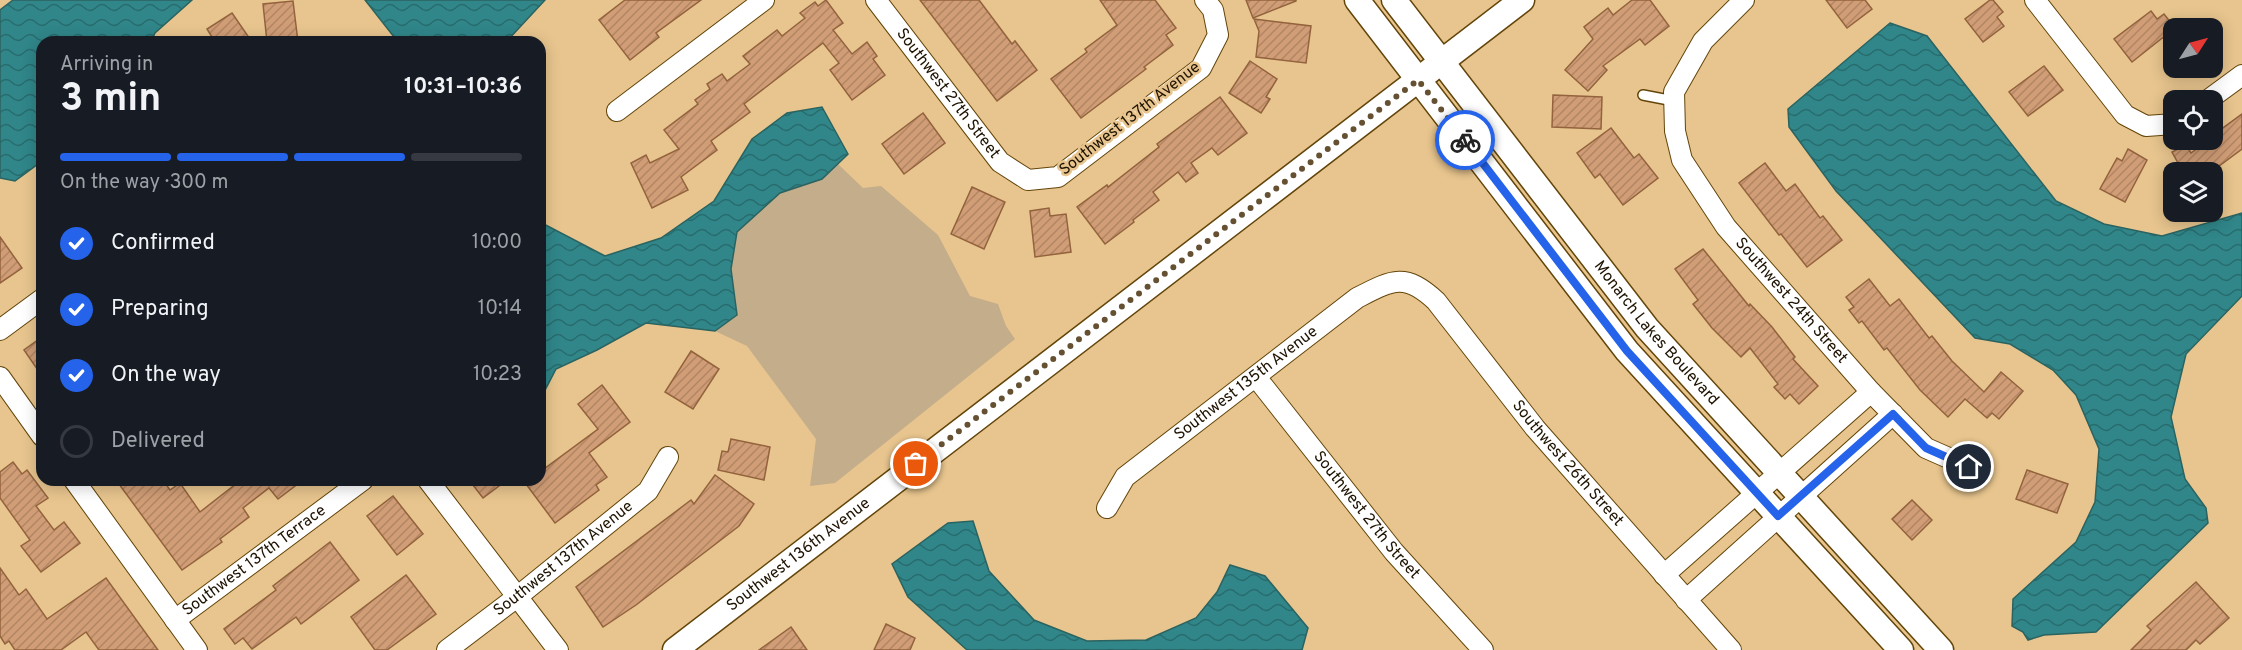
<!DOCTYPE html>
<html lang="en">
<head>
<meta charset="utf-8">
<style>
	body { margin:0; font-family:Overpass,sans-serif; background:#20242c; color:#f1f3f6; height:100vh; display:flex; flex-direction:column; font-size:22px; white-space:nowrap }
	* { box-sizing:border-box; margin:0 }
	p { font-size:20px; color:#9ea1a6 }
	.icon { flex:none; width:33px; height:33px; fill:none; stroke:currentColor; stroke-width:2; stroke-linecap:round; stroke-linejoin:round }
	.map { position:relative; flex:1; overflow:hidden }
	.details { position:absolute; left:36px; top:36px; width:510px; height:450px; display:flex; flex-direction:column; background:#171b24; border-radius:18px; box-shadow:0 3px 15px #0003 }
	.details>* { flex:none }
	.needle { width:39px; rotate:54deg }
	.controls { position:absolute; left:2163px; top:18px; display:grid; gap:12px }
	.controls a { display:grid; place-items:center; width:60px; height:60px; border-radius:12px; background:#171b24; box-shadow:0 3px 15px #0003; font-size:30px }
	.pin { position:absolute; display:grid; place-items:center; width:51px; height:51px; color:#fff; margin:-26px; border:3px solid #fff; border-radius:50%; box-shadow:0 2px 6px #0007 }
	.courier { position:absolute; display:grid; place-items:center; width:60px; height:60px; margin:-30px; border:4px solid #2563eb; border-radius:50%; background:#fff; color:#222; box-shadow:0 2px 8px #0007 }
	.head em { font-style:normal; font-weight:700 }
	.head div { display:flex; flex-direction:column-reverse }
	.head { display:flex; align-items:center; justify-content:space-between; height:102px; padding:0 24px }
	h1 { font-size:39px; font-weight:700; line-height:45px }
	.bar { display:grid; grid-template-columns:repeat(4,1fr); gap:9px 6px; align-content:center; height:72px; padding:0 24px }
	.bar i { height:8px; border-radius:4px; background:#363941 }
	.bar .active { background:#2563eb }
	.bar p { grid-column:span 4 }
	ol { padding:0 24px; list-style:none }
	li { display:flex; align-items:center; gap:18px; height:66px }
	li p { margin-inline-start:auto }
	li .icon { padding:6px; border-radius:50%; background:#2563eb; color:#fff; stroke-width:4 }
	li:last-child { color:#9ea1a6 }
	li i { width:33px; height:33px; border:3px solid #363941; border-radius:50% }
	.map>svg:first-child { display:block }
	.green { fill:#c3ad8b }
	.water { fill:url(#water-waves); stroke:#2b6360; stroke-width:1.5 }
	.building { fill:url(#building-hatch); stroke:#93633d; stroke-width:1.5 }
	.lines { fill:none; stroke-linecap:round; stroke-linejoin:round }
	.service-casing { stroke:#634509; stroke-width:12 }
	.minor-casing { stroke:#634509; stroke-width:22 }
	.tertiary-casing { stroke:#634509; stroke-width:27 }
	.service { stroke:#fff; stroke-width:9 }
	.minor { stroke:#fff; stroke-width:20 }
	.tertiary { stroke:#fff; stroke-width:24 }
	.done { stroke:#655132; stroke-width:6; stroke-dasharray:0 10.8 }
	.route { stroke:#2563eb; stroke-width:8 }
	.labels { text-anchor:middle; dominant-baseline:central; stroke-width:5; stroke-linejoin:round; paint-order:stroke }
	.street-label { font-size:16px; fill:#1e1200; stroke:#e8c58e }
</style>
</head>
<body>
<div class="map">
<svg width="2242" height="650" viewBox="0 0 2242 650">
	<defs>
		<pattern id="water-waves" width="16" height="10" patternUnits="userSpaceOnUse" patternTransform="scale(1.5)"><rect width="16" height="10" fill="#308689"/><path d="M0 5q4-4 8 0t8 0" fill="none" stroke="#286c6e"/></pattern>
		<pattern id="building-hatch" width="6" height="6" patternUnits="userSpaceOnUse" patternTransform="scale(1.5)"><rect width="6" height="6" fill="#d09d76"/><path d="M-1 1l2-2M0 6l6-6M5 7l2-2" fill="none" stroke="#b28664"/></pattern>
	</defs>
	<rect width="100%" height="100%" fill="#e8c58e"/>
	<path class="green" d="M838,164L863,188L881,186L938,235L970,296L998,304L1006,326L1015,339L835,483L810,486L816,439L747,346L715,331L737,315L731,269L737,232L780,193L822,179Z"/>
	<g class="water">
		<path d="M13,0H192L155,33L151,42H42V161L15,181L0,178V10Z"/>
		<path d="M365,0H545L506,42H398Z"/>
		<path d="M1890,23L1927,36L2056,201L2104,224L2162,236L2242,213V296L2186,354L2171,417L2185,479L2206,508L2208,523L2096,632L2044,635L2028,640L2023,632L2012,626L2013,599L2076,542L2095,502L2099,449L2076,395L2053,370L2010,344L1975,338L1836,191L1789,127L1788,109Z"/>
		<path d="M822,107L848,154L822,179L780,193L737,232L731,269L737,315L715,331L646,323L597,350L556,369L540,400V222L605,256L661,238L714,201L752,139L787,113Z"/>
		<path d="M973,521L989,571L1034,620L1087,641L1146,640L1196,618L1217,592L1230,565L1265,576L1308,628L1302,650H967L908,597L892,564L948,523Z"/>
	</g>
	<g class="building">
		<path d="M625,0H701L656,33L659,37L630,60L599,20Z"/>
		<path d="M826,0L843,23L833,30L852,54L867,42L877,56L873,59L885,75L852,100L830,70L839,63L823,43L744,104L750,112L711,141L717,150L681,177L688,190L652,208L631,163L646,155L650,163L679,149L664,130L698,104L695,100L710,89L707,84L722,74L727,81L750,64L743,56L777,30L782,36L805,18L800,13L815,2L818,6Z"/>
		<path d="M920,0H979L1012,44L1015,41L1037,70L997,101Z"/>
		<path d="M1100,0H1155L1176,28L1166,35L1173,45L1144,67L1146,69L1081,118L1051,79L1087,52L1085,49L1117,25Z"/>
		<path d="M1246,0H1296V1L1253,18Z"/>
		<path d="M1632,0H1650L1669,26L1645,45L1640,39L1603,66L1607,70L1588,91L1565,70L1593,39L1584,27L1608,8L1613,15Z"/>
		<path d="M1826,0H1865L1872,9L1847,28Z"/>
		<path d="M1990,0H1993L2003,12L1997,17L2004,26L1983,42L1965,19Z"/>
		<path d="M293,1L298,42H267L263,4Z"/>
		<path d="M2151,11L2157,19L2164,14L2175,28L2132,62L2114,39Z"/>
		<path d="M232,13L252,42H215L207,29Z"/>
		<path d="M1254,19L1311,26L1306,63L1256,57L1259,31Z"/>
		<path d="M1250,61L1277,79L1266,97L1270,99L1261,113L1229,93Z"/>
		<path d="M2044,66L2063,90L2028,116L2009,92Z"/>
		<path d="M1553,95L1602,97L1601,129L1552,127Z"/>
		<path d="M1220,97L1247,133L1218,155L1212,148L1191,163L1198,173L1186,182L1178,172L1153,192L1159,200L1133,220L1134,222L1105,244L1077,207L1107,185L1108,187L1159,147L1157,144Z"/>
		<path d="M923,113L945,143L904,174L882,144Z"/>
		<path d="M2242,114V149L2211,172H2183L2172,152L2186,145L2191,153L2209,140H2212V136Z"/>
		<path d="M1611,128L1634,158L1639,154L1658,178L1623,205L1600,174L1595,178L1577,153Z"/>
		<path d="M2128,149L2147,160L2125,202L2100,189L2117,158L2122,161Z"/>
		<path d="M1765,163L1786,191L1795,184L1820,218L1823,216L1842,240L1807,267L1781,234L1779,235L1739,183Z"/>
		<path d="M972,187L1005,202L984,249L951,234Z"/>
		<path d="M1049,208L1050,216L1066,214L1071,252L1035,257L1030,211Z"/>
		<path d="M0,237L22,268L0,283Z"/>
		<path d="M1703,249L1749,306L1750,304L1772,327L1795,357L1793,359L1818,386L1799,404L1790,394L1785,399L1774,387L1778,384L1750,348L1741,357L1712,328L1693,304L1698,300L1675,269Z"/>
		<path d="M1869,279L1890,306L1899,299L1929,338L1932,336L1952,361L1984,392L2001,372L2023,391L1999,419L1992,413L1987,418L1965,399L1948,417L1920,390L1887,348L1884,350L1862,321L1859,323L1849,310L1854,307L1846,297Z"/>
		<path d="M42,337V376L24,350Z"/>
		<path d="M691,351L719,369L693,409L665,392Z"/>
		<path d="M602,385L630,422L589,453L607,477L596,485L599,490L555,523L523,480H540V472L598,429L578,404Z"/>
		<path d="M731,439L770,447L764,480L718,470L722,451L728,452Z"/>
		<path d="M13,462L22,474L27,470L48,498L36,506L54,530L64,522L80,543L41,572L21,546L30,540L0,498V472Z"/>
		<path d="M2027,470L2068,484L2057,513L2016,499Z"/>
		<path d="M715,475L754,504L739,526L636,605L603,627L576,587L691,500L694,504Z"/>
		<path d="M116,480H163L170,490L180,483L200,512L241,480H303L278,499L269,488L243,508L249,517L220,539L222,542L182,570Z"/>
		<path d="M469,480H507L483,498Z"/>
		<path d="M393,496L423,534L397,555L367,516Z"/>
		<path d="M1912,500L1932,520L1912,540L1892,519Z"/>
		<path d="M330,542L359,580L301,624L296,617L252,649L243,638L235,644L224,629L276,590L273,586Z"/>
		<path d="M0,568L19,595L26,589L47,619L106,578L158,650H99L86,632L61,650H15L9,641L5,644L0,636Z"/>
		<path d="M406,575L436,614L387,650H375L351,617Z"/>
		<path d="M2196,582L2229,618L2200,644L2196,640L2186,650H2131L2151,630L2147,626Z"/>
		<path d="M886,624L915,638L910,650H874Z"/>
		<path d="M791,627L807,650H759Z"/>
	</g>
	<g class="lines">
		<defs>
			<path id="service" d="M1643,95L1674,101"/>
			<g id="minor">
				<path id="s1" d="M876,0L1000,162L1028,180L1058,177L1201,68L1218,35L1213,10L1205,0"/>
				<path id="s2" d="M1744,0L1703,41L1674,92L1675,131L1682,160L1726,227L1871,392L1926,448L1969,467"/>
				<path d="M2035,0L2125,115L2146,126L2174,124"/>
				<path d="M2208,100L2242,75"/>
				<path d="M617,111L764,0"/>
				<path d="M0,330L42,299"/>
				<path d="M0,377L42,436"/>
				<path id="s3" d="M1256,377L1394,552L1483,650"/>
				<path d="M74,480L197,650"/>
				<path d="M428,480L558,650"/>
				<path id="s4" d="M1107,508L1125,477L1357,298C1392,280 1405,272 1436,301L1535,428L1731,650"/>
				<path d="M1664,575L1871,392"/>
				<path d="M1686,600L1893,414"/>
				<path id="s5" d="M175,620L363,480"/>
				<path id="s6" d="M447,650L517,597L648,491L668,457"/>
			</g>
			<g id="tertiary">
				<path d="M1357,0L1627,351L1901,650"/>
				<path id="s7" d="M1394,0L1647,328L1941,650"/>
				<path id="s8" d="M675,650L1522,0"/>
			</g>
		</defs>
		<use href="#service" class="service-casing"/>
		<use href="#minor" class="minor-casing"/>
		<use href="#tertiary" class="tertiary-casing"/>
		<use href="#service" class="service"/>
		<use href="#minor" class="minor"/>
		<use href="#tertiary" class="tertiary"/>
	</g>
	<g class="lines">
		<path class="done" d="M916,464L1418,80L1465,140"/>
		<path class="route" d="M1465,140L1627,351L1778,516L1893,414L1926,448L1969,467"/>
	</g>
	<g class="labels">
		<g class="street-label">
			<text stroke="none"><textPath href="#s1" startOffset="118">Southwest 27th Street</textPath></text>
			<text transform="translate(1130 119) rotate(-38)">Southwest 137th Avenue</text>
			<text stroke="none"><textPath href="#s2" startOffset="364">Southwest 24th Street</textPath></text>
			<text stroke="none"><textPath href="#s7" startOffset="424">Monarch Lakes Boulevard</textPath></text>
			<text stroke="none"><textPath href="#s4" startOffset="189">Southwest 135th Avenue</textPath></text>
			<text stroke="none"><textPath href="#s4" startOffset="626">Southwest 26th Street</textPath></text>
			<text stroke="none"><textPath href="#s3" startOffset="177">Southwest 27th Street</textPath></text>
			<text stroke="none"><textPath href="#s8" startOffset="156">Southwest 136th Avenue</textPath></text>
			<text stroke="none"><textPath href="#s6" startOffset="148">Southwest 137th Avenue</textPath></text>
			<text stroke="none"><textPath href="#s5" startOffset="99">Southwest 137th Terrace</textPath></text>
		</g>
	</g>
</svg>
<div class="controls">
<a><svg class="needle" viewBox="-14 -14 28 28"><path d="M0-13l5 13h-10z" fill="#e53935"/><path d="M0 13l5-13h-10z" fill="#9ea1a6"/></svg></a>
<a><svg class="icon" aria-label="locate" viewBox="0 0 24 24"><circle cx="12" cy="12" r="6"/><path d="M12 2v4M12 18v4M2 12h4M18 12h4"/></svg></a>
<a><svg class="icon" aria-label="layers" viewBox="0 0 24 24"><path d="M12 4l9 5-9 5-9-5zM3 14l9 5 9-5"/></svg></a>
</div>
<div class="pin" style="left:916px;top:464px;background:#ea580c"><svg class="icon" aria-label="bag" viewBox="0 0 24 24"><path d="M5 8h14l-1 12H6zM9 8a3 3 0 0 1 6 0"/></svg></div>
<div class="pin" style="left:1969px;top:467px;background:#1f2937"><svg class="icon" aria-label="home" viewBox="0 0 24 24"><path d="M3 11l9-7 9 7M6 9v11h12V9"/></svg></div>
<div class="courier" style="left:1465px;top:140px"><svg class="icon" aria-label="bike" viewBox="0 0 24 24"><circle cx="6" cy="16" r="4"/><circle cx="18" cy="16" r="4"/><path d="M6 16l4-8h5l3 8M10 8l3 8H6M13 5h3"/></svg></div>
<section class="details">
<div class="head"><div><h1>3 min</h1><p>Arriving in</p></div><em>10:31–10:36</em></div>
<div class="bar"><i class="active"></i><i class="active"></i><i class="active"></i><i></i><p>On the way · 300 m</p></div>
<ol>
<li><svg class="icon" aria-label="check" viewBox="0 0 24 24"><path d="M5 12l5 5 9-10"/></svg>Confirmed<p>10:00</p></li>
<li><svg class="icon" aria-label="check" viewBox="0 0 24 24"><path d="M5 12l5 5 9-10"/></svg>Preparing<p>10:14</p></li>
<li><svg class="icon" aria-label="check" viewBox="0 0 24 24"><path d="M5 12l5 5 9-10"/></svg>On the way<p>10:23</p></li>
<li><i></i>Delivered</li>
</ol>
</section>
</div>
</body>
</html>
